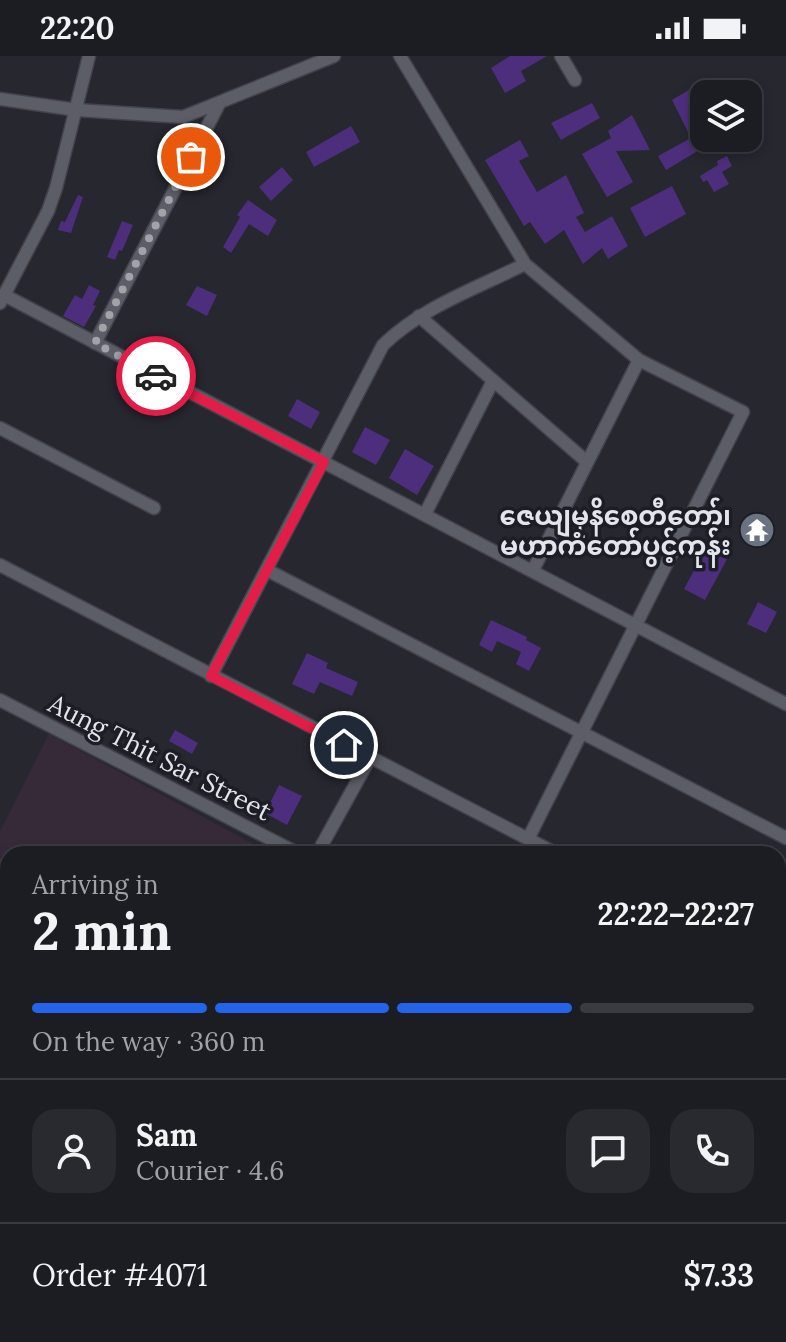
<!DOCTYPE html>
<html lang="en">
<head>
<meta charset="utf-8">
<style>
	body { margin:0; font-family:Lora,"Noto Sans Myanmar",serif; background:#292a30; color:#f1f3f6; height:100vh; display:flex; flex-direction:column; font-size:30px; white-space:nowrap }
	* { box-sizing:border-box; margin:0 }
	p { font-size:26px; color:#a0a2a6 }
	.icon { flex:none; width:44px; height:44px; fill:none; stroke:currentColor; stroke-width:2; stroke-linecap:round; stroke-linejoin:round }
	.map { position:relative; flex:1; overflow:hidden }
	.panel { position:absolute; left:0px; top:790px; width:786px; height:496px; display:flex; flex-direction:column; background:#1c1d23; border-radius:24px 24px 0 0; box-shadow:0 4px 12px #0003,0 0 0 2px #3a3b41 }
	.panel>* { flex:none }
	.fabs { position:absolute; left:690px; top:24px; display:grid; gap:16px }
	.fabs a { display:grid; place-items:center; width:72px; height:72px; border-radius:16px; background:#1c1d23; box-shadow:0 4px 12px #0003,0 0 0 2px #3a3b41; font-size:40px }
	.pin { position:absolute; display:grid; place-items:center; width:68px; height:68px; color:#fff; margin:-34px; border:4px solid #fff; border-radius:50%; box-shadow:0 2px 8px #0007 }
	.courier { position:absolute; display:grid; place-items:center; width:80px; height:80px; margin:-40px; border:6px solid #e11d48; border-radius:50%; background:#fff; color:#222; box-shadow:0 2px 10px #0007 }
	.summary em { font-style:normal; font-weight:700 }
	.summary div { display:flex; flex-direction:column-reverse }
	.summary { display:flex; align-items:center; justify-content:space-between; height:136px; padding:0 32px }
	h1 { font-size:52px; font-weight:700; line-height:60px }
	.bar { display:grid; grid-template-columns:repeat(4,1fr); gap:12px 8px; align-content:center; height:96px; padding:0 32px }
	.bar i { height:10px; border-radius:6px; background:#3a3b41 }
	.bar .on { background:#2563eb }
	.bar p { grid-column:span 4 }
	.line { display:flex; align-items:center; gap:20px; padding:0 32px; border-top:2px solid #3a3b41 }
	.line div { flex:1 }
	.round { display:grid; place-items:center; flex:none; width:84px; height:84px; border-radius:24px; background:#292a30 }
	.status { display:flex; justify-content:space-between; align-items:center; height:56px; padding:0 40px; background:#1c1d23; direction:ltr }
	.status svg { height:22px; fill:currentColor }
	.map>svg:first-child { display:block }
	.education { fill:#372a38 }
	.building { fill:#4d2e7c }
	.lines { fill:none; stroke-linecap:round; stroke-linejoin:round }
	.street-casing { stroke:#42434a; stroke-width:15 }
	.primary-casing { stroke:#42434a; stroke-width:21 }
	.street { stroke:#5c5e67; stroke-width:12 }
	.primary { stroke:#469078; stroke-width:18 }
	.done { stroke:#a2a2a9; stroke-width:8; stroke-dasharray:0 14.4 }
	.route { stroke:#e11d48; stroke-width:10 }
	.labels { text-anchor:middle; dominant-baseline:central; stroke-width:7; stroke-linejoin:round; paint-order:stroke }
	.poi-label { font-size:26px; font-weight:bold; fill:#e4e5eb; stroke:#1c1e26; text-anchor:end }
	.street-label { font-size:26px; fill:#e4e5eb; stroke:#1c1e26 }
</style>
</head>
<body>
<div class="status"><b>22:20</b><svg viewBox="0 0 49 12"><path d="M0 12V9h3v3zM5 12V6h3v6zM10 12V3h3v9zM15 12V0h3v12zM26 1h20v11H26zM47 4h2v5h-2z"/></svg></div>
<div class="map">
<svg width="786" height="1286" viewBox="0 0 786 1286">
	<rect width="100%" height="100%" fill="#26272f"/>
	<path class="education" d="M49,678L268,796L267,798H8V993L0,989V775Z"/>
	<g class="building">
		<path d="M510,0H547L521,15L526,25L505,37L491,12Z"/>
		<path d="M697,29L704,43V82H719L666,114L658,100L691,82L672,44Z"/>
		<path d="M592,47L600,62L561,84L551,67Z"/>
		<path d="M632,59L650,94L616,95L633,126L607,141L582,98L611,82L608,75Z"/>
		<path d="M351,70L360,86L314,111L306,96Z"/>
		<path d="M520,84L529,100L519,105L537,136L566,119L584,157L576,161L585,176L612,160L628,190L608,203L602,192L583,208L564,174L545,188L530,166L524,170L485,104Z"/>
		<path d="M727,100L732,110L722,116L729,128L714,136L707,124L703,126L700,120L718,109L717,105Z"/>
		<path d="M282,111L293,124L271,145L259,131Z"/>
		<path d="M672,130L686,158L645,181L630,152Z"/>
		<path d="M78,139L83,141L71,177L58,174L61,165L65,166Z"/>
		<path d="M248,144L277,164L268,180L249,168L231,197L223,191L240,161L237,159Z"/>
		<path d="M122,165L133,169L122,195L119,194L115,204L107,201Z"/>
		<path d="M89,229L100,235L93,249L96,250L84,271L63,260L75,239L82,243Z"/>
		<path d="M197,230L217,239L207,260L186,249Z"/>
		<path d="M297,343L320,356L311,373L288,360Z"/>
		<path d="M365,371L390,384L376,409L352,396Z"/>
		<path d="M405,393L434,410L417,439L389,422Z"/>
		<path d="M706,492L727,503L705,544L684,533Z"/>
		<path d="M758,546L777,556L766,577L747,568Z"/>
		<path d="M491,564L527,581L526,584L541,592L529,615L516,608L521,596L497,585L492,596L479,589Z"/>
		<path d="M307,597L328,607L326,612L358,626L352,640L320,626L314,638L292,628Z"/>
		<path d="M175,674L198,687L192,698L169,685Z"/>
		<path d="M279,729L302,740L287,769L265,757Z"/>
	</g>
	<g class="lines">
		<defs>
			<g id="street">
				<path d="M400,0L525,208L639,304L743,356L528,783"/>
				<path d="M561,0L575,24"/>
				<path d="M0,43L77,54L183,61L334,0"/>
				<path d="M4,239L786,648"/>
				<path d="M0,247L48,155L56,132L89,0"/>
				<path d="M419,260L587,406"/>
				<path d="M95,287L219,48"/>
				<path d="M0,372L154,452"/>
				<path d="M425,458L493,325"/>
				<path d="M0,509L557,798"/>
				<path d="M267,514L786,782"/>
				<path d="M533,514L639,304"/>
				<path d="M211,620L383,289C422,251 477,232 525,208"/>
				<path d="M0,644L299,798"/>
				<path d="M317,798L370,702"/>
				<path d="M778,829L786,815"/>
				<path d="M778,912L786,916"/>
				<path d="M778,1044L786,1048"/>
				<path d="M778,1081L786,1065"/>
				<path d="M0,1118L8,1122"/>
				<path d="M0,1218L8,1222"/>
				<path d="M778,1246L786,1250"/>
				<path d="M120,1278L136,1286"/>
				<path d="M312,1278L328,1286"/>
				<path d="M245,1286L249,1278"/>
				<path d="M673,1286L677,1278"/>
			</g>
			<g id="primary">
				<path d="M0,1008L8,1012"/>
				<path d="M533,1278L548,1286"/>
			</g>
		</defs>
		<use href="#street" class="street-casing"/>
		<use href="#primary" class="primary-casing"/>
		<use href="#street" class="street"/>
		<use href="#primary" class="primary"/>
	</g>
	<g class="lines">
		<path class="done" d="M156,320L95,287L191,101"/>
		<path class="route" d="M156,320L324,406L211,620L344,689"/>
	</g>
	<defs>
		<symbol id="temple-disc" viewBox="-11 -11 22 22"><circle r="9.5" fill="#6b7280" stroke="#1c1e26"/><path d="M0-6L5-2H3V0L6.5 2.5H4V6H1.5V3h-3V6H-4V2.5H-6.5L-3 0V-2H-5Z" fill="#fff"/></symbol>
	</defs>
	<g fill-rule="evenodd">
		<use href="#temple-disc" x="737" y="454" width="40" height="40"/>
	</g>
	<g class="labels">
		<g class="poi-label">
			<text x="731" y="459">ဇေယျမုနိစေတီတော်၊<tspan x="731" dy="30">မဟာကံတော်ပွင့်ကုန်း</tspan></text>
		</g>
		<g class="street-label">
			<text transform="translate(160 701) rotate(27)">Aung Thit Sar Street</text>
		</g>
	</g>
</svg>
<div class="fabs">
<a><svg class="icon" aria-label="layers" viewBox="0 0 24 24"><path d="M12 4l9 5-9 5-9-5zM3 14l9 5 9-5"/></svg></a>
</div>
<div class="pin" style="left:191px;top:101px;background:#ea580c"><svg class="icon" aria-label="bag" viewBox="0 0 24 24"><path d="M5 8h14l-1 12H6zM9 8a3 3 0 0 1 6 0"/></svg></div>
<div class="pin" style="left:344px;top:689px;background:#1f2937"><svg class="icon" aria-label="home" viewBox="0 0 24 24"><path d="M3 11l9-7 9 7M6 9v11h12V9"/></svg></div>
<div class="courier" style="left:156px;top:320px"><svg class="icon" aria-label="car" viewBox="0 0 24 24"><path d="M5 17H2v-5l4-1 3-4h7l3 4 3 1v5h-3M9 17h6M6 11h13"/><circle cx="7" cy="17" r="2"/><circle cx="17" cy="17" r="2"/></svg></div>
<section class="panel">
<div class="summary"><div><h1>2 min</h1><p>Arriving in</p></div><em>22:22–22:27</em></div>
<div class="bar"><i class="on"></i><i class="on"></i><i class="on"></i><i></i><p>On the way · 360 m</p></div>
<div class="line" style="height:144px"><a class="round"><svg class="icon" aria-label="person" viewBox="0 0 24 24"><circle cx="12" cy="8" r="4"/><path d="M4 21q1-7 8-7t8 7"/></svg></a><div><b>Sam</b><p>Courier · 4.6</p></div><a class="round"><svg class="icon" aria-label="chat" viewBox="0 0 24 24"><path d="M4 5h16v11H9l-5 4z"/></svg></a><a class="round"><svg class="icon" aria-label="phone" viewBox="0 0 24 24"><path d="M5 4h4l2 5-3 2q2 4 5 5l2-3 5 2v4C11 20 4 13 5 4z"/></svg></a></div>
<div class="line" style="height:104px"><div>Order #4071</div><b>$7.33</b></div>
</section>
</div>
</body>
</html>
